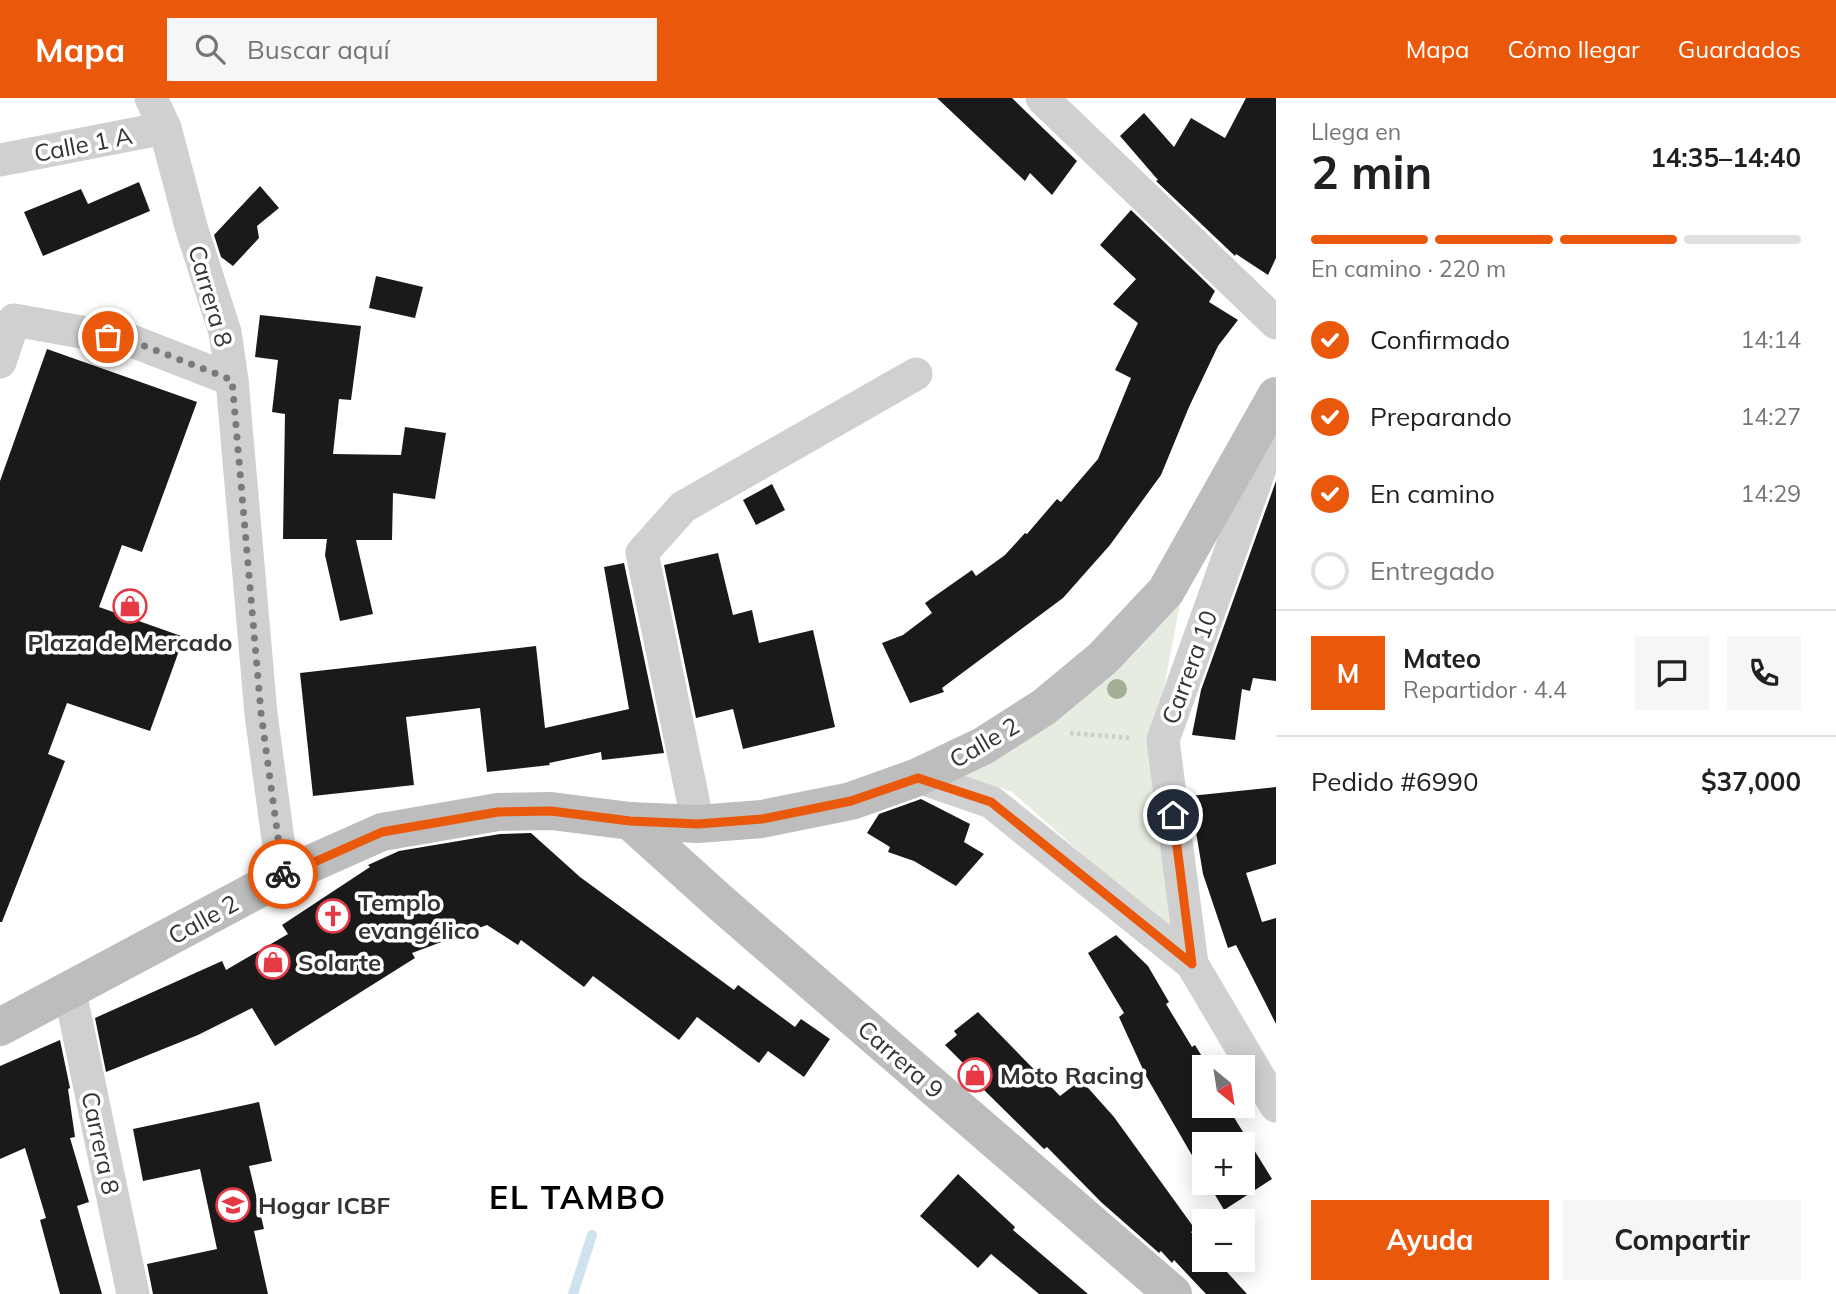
<!DOCTYPE html>
<html lang="es">
<head>
<meta charset="utf-8">
<style>
	body { margin:0; font-family:Mulish,sans-serif; background:#f6f6f6; color:#202124; height:100vh; display:flex; flex-direction:column; font-size:26px; white-space:nowrap }
	* { box-sizing:border-box; margin:0 }
	p { font-size:23px; color:#757577 }
	.icon { flex:none; width:38px; height:38px; fill:none; stroke:currentColor; stroke-width:2; stroke-linecap:round; stroke-linejoin:round }
	.map { position:relative; flex:1; overflow:hidden }
	.panel { display:flex; flex-direction:column; background:#fff; width:560px }
	.panel>* { flex:none }
	.needle { width:46px; rotate:150deg }
	.buttons { position:absolute; left:1192px; top:957px; display:grid; gap:14px }
	.buttons a { display:grid; place-items:center; width:63px; height:63px; border-radius:0px; background:#fff; box-shadow:0 4px 18px #0003; font-size:35px }
	.pin { position:absolute; display:grid; place-items:center; width:60px; height:60px; color:#fff; margin:-30px; border:4px solid #fff; border-radius:50%; box-shadow:0 2px 7px #0007 }
	.courier { position:absolute; display:grid; place-items:center; width:70px; height:70px; margin:-35px; border:5px solid #ea580c; border-radius:50%; background:#fff; color:#222; box-shadow:0 2px 9px #0007 }
	.head em { font-style:normal; font-weight:700 }
	.head div { display:flex; flex-direction:column-reverse }
	.head { display:flex; align-items:center; justify-content:space-between; height:119px; padding:0 35px }
	h1 { font-size:46px; font-weight:700; line-height:52px }
	.bar { display:grid; grid-template-columns:repeat(4,1fr); gap:10px 7px; align-content:center; height:84px; padding:0 35px }
	.bar i { height:9px; border-radius:5px; background:#e0e0e0 }
	.bar .current { background:#ea580c }
	.bar p { grid-column:span 4 }
	.line { display:flex; align-items:center; gap:18px; padding:0 35px; border-top:2px solid #e0e0e0 }
	.line div { flex:1 }
	.round { display:grid; place-items:center; flex:none; width:74px; height:74px; border-radius:0px; background:#f6f6f6 }
	ol { padding:0 35px; list-style:none }
	li { display:flex; align-items:center; gap:21px; height:77px }
	li p { margin-inline-start:auto }
	li .icon { padding:7px; border-radius:50%; background:#ea580c; color:#fff; stroke-width:4 }
	li:last-child { color:#757577 }
	li i { width:38px; height:38px; border:4px solid #e0e0e0; border-radius:50% }
	.primary-button { display:flex; gap:14px; margin-top:auto; padding:14px 35px }
	.primary-button a { flex:1; height:80px; border-radius:0px; background:#ea580c; color:#fff; font-size:28px; font-weight:700; line-height:80px; text-align:center }
	.primary-button a+a { background:#f6f6f6; color:#202124 }
	header { display:flex; align-items:center; gap:42px; box-sizing:border-box; height:98px; padding:0 35px; background:#ea580c; color:#fff }
	header strong { font-size:33px }
	nav { display:flex; gap:38px; margin-inline-start:auto; font-size:24px }
	.search { width:490px; height:63px; background:#f6f6f6; display:flex; align-items:center; gap:18px; box-sizing:border-box; padding:0 24px; border-radius:0px; color:#757577; font-size:26px }
	main { display:flex; flex:1; min-height:0 }
	.map>svg:first-child { display:block }
	.green { fill:#e6ecdf }
	.lines { fill:none; stroke-linecap:round; stroke-linejoin:round }
	.stream { stroke:#cfe2ee; stroke-width:10 }
	.building { fill:#1a1a1a }
	.path { stroke:#cdcdcd; stroke-width:4.5; stroke-dasharray:3.5 3.5; stroke-linecap:butt }
	.street { stroke:#d0d0d0; stroke-width:33 }
	.secondary { stroke:#bdbdbd; stroke-width:38 }
	.tree { fill:#a2b095 }
	.done { stroke:#7a7a7a; stroke-width:7; stroke-dasharray:0 12.6 }
	.route { stroke:#ea580c; stroke-width:9 }
	.labels { text-anchor:middle; dominant-baseline:central; stroke-width:7; stroke-linejoin:round; paint-order:stroke }
	.street-label { font-size:24px; fill:#333; stroke:#fff }
	.poi-label { font-size:24px; font-weight:bold; fill:#333; stroke:#fff; text-anchor:start }
	.district-label { font-size:32px; font-weight:bold; letter-spacing:2px; fill:#000; stroke:#fff }
</style>
</head>
<body>
<header>
<strong>Mapa</strong>
<div class="search"><svg class="icon" aria-label="search" viewBox="0 0 24 24"><circle cx="10" cy="10" r="6"/><path d="M15 15l6 6"/></svg>Buscar aquí</div>
<nav><a>Mapa</a><a>Cómo llegar</a><a>Guardados</a></nav>
</header>
<main>
<div class="map">
<svg width="1276" height="1196" viewBox="0 0 1276 1196">
	<rect width="100%" height="100%" fill="#fff"/>
	<path class="green" d="M1181,501L1154,641L1175,838L1012,694L955,674Z"/>
	<g class="lines">
		<path class="stream" d="M573,1196L592,1137"/>
	</g>
	<g class="building">
		<path d="M937,0H1012L1077,63L1052,97L1030,75L1025,83Z"/>
		<path d="M1246,0H1276V160L1268,177L1236,156L1235,158L1156,83L1158,82L1120,38L1144,15L1174,49L1191,20L1225,40Z"/>
		<path d="M139,84L150,113L43,158L24,114L81,91L88,106Z"/>
		<path d="M260,88L279,110L257,128L259,140L233,168L221,159L214,137Z"/>
		<path d="M1131,112L1215,193L1209,204L1238,222L1218,248L1189,309L1161,377L1110,447L1063,500L942,590L944,594L910,605L882,545L903,537L932,515L925,505L972,472L976,478L1005,457L1025,435L1027,436L1057,401L1061,404L1098,361L1131,280L1115,272L1138,225L1113,206L1136,181L1100,147Z"/>
		<path d="M376,178L423,189L415,220L369,210Z"/>
		<path d="M260,217L361,228L351,302L339,301L333,356L401,357L405,329L446,335L435,401L393,395L392,442H356L373,516L340,523L325,457L327,441H283L285,316L272,314L278,262L255,259Z"/>
		<path d="M47,251L197,304L142,454L122,447L99,509L184,539L150,633L67,605L48,656L65,663L2,824H0V383Z"/>
		<path d="M1276,383V583L1253,580L1250,593L1242,591L1235,642L1192,637L1201,592Z"/>
		<path d="M772,386L785,412L756,427L743,402Z"/>
		<path d="M718,455L733,517L752,512L759,545L813,532L835,629L743,651L733,611L696,620L664,467Z"/>
		<path d="M624,465L664,655L602,662L601,654L549,665L550,667L487,674L480,610L406,619L414,687L313,698L300,575L536,548L545,630L629,611L604,469Z"/>
		<path d="M1276,689V766L1246,775L1262,824L1276,820V926L1236,847L1228,850L1203,776L1190,698Z"/>
		<path d="M921,701L970,726L964,744L984,756L956,788L914,763L888,754L890,749L867,735L879,716Z"/>
		<path d="M531,735L580,779L734,892L738,887L795,929L801,921L830,941L804,979L768,953L759,965L697,919L679,942L593,878L584,889L521,842L518,847L487,827L412,855L415,860L275,948L252,910L198,937L106,974L95,920L222,863L226,872L288,836L282,827L370,769L368,767L399,753L500,736Z"/>
		<path d="M1116,837L1148,868L1169,904L1166,906L1192,949L1195,947L1209,970H1204V1008H1227L1272,1081L1224,1112L1208,1085H1242V1046H1204V1078L1146,978L1119,919L1124,915L1088,855Z"/>
		<path d="M978,914L1060,998L1081,982L1114,1019L1195,1131L1191,1134L1204,1149V1162H1216L1247,1196H1206L1174,1162L1172,1165L1161,1153L1159,1155L1101,1104L1047,1049L1044,1051L983,991L986,988L945,947L957,937L954,933Z"/>
		<path d="M60,942L70,990L68,991L75,1039L70,1040L89,1104L77,1108L102,1196H60L40,1122L46,1120L25,1050L0,1061V968Z"/>
		<path d="M259,1004L272,1063L249,1068L264,1131L254,1133L268,1196H153L147,1166L217,1151L200,1071L143,1083L133,1031Z"/>
		<path d="M958,1076L1015,1129L1013,1132L1088,1196H1039L991,1156L978,1170L920,1118Z"/>
	</g>
	<g class="lines">
		<path class="path" d="M1070,635L1131,640"/>
		<g class="street">
			<path d="M151,0L165,30L192,132L225,234L232,282L261,616L283,778"/>
			<path d="M1042,0L1276,225"/>
			<path d="M0,62L165,30"/>
			<path d="M0,264L14,222L132,243L232,282"/>
			<path d="M1276,326L1163,642L1192,866L1276,1008"/>
			<path d="M918,679L991,704L1192,866"/>
			<path d="M698,726L642,455L683,409L916,276"/>
			<path d="M70,894L133,1196"/>
		</g>
		<g class="secondary">
			<path d="M630,723L722,806L1173,1196"/>
			<path d="M0,929L283,778L382,734L498,714L551,713L630,723L698,726L762,721L851,703L918,679L983,648L1044,609L1103,560L1166,493L1276,298"/>
		</g>
	</g>
	<circle class="tree" cx="1117" cy="591" r="10"/>
	<g class="lines">
		<path class="done" d="M108,239L132,243L232,282L261,615L283,776"/>
		<path class="route" d="M283,776V778L382,734L498,714L551,713L630,723L698,726L762,721L851,703L918,680L991,704L1192,866L1173,717"/>
	</g>
	<defs>
		<symbol id="shop-ring" viewBox="-11 -11 22 22"><circle r="9.5" fill="#fff" stroke="#e63946" stroke-width="1.5"/><path d="M-5-2.5h2.3a2.7 3.5 0 0 1 5.4 0H5L5.5 6h-11ZM-1.5-2.5h3a1.5 2.3 0 0 0-3 0Z" fill="#e63946"/></symbol>
		<symbol id="church-ring" viewBox="-11 -11 22 22"><circle r="9.5" fill="#fff" stroke="#e63946" stroke-width="1.5"/><path d="M-1.2-6h2.4v3.5h3.3v2.4h-3.3V6h-2.4V-.1h-3.3v-2.4h3.3Z" fill="#e63946"/></symbol>
		<symbol id="school-ring" viewBox="-11 -11 22 22"><circle r="9.5" fill="#fff" stroke="#e63946" stroke-width="1.5"/><path d="M0-5L7-2L0 1L-7-2ZM-4 1L0 2.5L4 1V4Q0 6-4 4Z" fill="#e63946"/></symbol>
	</defs>
	<g fill-rule="evenodd">
		<use href="#shop-ring" x="111" y="489" width="38" height="38"/>
		<use href="#church-ring" x="314" y="799" width="38" height="38"/>
		<use href="#shop-ring" x="254" y="845" width="38" height="38"/>
		<use href="#shop-ring" x="956" y="958" width="38" height="38"/>
		<use href="#school-ring" x="214" y="1088" width="38" height="38"/>
	</g>
	<g class="labels">
		<g class="street-label">
			<text transform="translate(83 46) rotate(-11)">Calle 1 A</text>
			<text transform="translate(211 198) rotate(74)">Carrera 8</text>
			<text transform="translate(1189 569) rotate(-70)">Carrera 10</text>
			<text transform="translate(984 644) rotate(-30)">Calle 2</text>
			<text transform="translate(203 821) rotate(-29)">Calle 2</text>
			<text transform="translate(901 961) rotate(41)">Carrera 9</text>
			<text transform="translate(101 1045) rotate(78)">Carrera 8</text>
		</g>
		<g class="poi-label">
			<text x="130" y="544" text-anchor="middle">Plaza de Mercado</text>
			<text x="358" y="804">Templo<tspan x="358" dy="28">evangélico</tspan></text>
			<text x="298" y="864">Solarte</text>
			<text x="1000" y="977">Moto Racing</text>
			<text x="258" y="1107">Hogar ICBF</text>
		</g>
		<g class="district-label">
			<text x="578" y="1099">EL TAMBO</text>
		</g>
	</g>
</svg>
<div class="buttons">
<a><svg class="needle" viewBox="-14 -14 28 28"><path d="M0-13l5 13h-10z" fill="#e53935"/><path d="M0 13l5-13h-10z" fill="#757577"/></svg></a>
<a>+</a>
<a>−</a>
</div>
<div class="pin" style="left:108px;top:239px;background:#ea580c"><svg class="icon" aria-label="bag" viewBox="0 0 24 24"><path d="M5 8h14l-1 12H6zM9 8a3 3 0 0 1 6 0"/></svg></div>
<div class="pin" style="left:1173px;top:717px;background:#1f2937"><svg class="icon" aria-label="home" viewBox="0 0 24 24"><path d="M3 11l9-7 9 7M6 9v11h12V9"/></svg></div>
<div class="courier" style="left:283px;top:776px"><svg class="icon" aria-label="bike" viewBox="0 0 24 24"><circle cx="6" cy="16" r="4"/><circle cx="18" cy="16" r="4"/><path d="M6 16l4-8h5l3 8M10 8l3 8H6M13 5h3"/></svg></div>
</div>
<section class="panel">
<div class="head"><div><h1>2 min</h1><p>Llega en</p></div><em>14:35–14:40</em></div>
<div class="bar"><i class="current"></i><i class="current"></i><i class="current"></i><i></i><p>En camino · 220 m</p></div>
<ol>
<li><svg class="icon" aria-label="check" viewBox="0 0 24 24"><path d="M5 12l5 5 9-10"/></svg>Confirmado<p>14:14</p></li>
<li><svg class="icon" aria-label="check" viewBox="0 0 24 24"><path d="M5 12l5 5 9-10"/></svg>Preparando<p>14:27</p></li>
<li><svg class="icon" aria-label="check" viewBox="0 0 24 24"><path d="M5 12l5 5 9-10"/></svg>En camino<p>14:29</p></li>
<li><i></i>Entregado</li>
</ol>
<div class="line" style="height:126px"><b class="round" style="background:#ea580c;color:#fff">M</b><div><b>Mateo</b><p>Repartidor · 4.4</p></div><a class="round"><svg class="icon" aria-label="chat" viewBox="0 0 24 24"><path d="M4 5h16v11H9l-5 4z"/></svg></a><a class="round"><svg class="icon" aria-label="phone" viewBox="0 0 24 24"><path d="M5 4h4l2 5-3 2q2 4 5 5l2-3 5 2v4C11 20 4 13 5 4z"/></svg></a></div>
<div class="line" style="height:91px"><div>Pedido #6990</div><b>$37,000</b></div>
<div class="primary-button"><a>Ayuda</a><a>Compartir</a></div>
</section>
</main>
</body>
</html>
